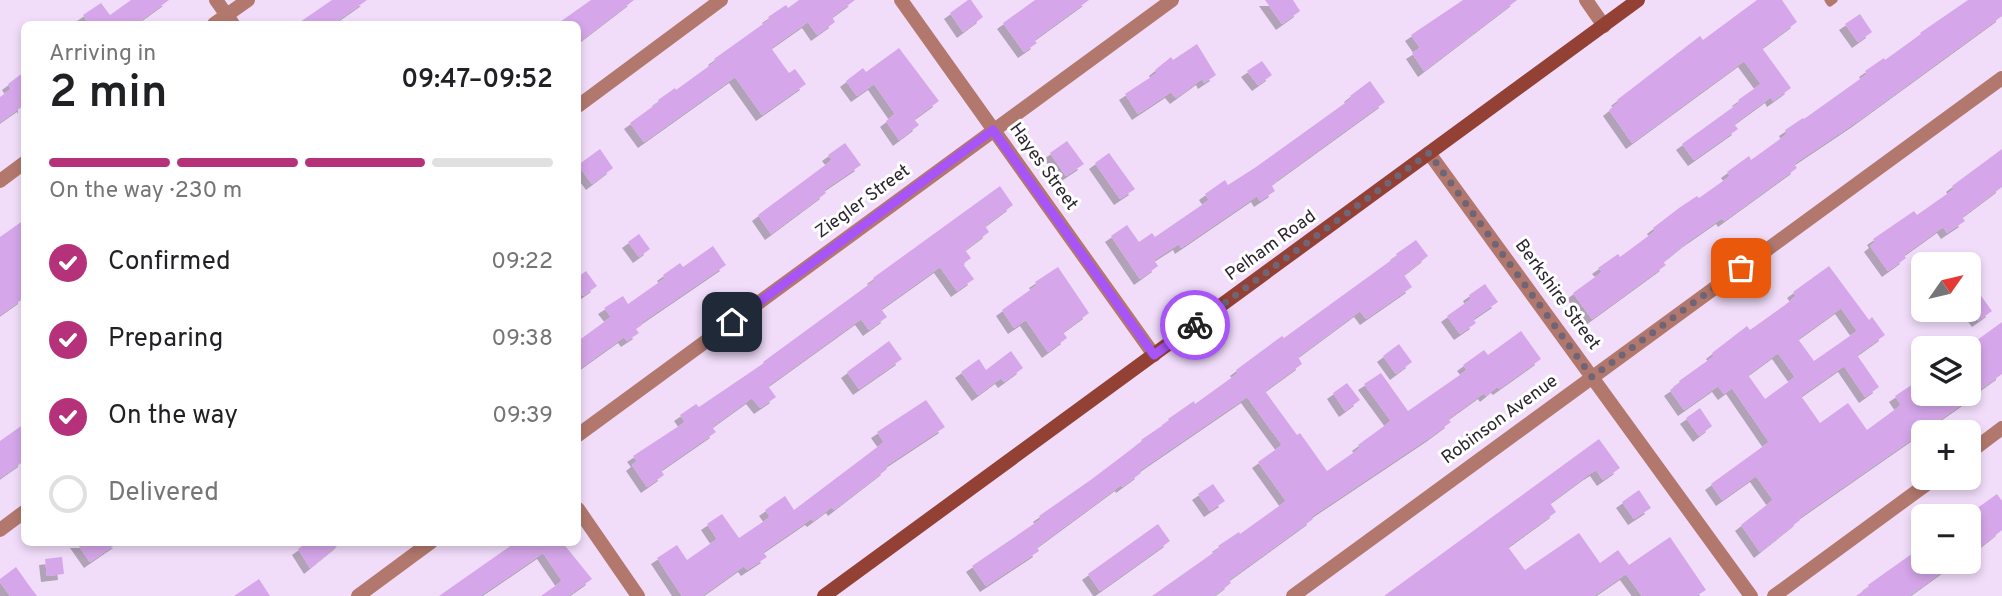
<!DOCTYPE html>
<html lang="en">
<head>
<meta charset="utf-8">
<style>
	body { margin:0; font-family:Overpass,sans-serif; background:#f6f6f6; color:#202124; height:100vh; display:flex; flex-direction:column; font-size:26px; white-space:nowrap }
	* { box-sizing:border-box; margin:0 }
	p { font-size:23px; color:#757577 }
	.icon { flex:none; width:38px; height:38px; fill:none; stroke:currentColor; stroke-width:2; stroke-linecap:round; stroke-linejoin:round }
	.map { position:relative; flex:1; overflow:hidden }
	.sheet { position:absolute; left:21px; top:21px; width:560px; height:525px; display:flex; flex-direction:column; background:#fff; border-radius:10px; box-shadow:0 4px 10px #0003 }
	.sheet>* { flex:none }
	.needle { width:46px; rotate:56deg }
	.fabs { position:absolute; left:1911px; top:252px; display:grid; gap:14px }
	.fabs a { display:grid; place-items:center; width:70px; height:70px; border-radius:10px; background:#fff; box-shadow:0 4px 10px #0003; font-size:35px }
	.pin { position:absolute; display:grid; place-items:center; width:60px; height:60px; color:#fff; margin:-30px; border-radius:14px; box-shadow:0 4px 10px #0006 }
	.courier { position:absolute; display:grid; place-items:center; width:70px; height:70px; margin:-35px; border:5px solid #a855f7; border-radius:50%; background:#fff; color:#222; box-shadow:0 2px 9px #0007 }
	.summary em { font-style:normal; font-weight:600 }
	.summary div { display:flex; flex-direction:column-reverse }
	.summary { display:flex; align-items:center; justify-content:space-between; height:119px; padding:0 28px }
	h1 { font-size:46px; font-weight:600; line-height:52px }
	.bar { display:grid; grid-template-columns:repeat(4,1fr); gap:10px 7px; align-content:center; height:84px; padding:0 28px }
	.bar i { height:9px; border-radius:5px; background:#e0e0e0 }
	.bar .active { background:#b5327b }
	.bar p { grid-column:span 4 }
	ol { padding:0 28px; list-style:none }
	li { display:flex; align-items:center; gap:21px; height:77px }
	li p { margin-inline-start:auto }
	li .icon { padding:7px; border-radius:50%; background:#b5327b; color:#fff; stroke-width:4 }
	li:last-child { color:#757577 }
	li i { width:38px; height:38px; border:4px solid #e0e0e0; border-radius:50% }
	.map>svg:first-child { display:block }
	.building { fill:#d5a6e9; fill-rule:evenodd; filter:url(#shadow) }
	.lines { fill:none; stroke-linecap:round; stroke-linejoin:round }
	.lane { stroke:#b2786d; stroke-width:7 }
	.street { stroke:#b2786d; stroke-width:14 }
	.secondary { stroke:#924134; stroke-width:14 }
	.done { stroke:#706576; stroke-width:7; stroke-dasharray:0 12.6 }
	.route { stroke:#a855f7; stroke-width:9 }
	.labels { text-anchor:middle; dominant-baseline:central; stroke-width:6; stroke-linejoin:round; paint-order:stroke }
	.street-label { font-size:18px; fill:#2b242f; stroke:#fff }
</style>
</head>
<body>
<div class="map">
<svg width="2002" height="596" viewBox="0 0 2002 596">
	<defs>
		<filter id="shadow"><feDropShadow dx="-6" dy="6" stdDeviation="0" flood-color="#0004"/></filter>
	</defs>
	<rect width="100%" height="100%" fill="#f1ddfa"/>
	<g class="building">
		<path d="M131,0H169L136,24H89L83,15L101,3L110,15Z"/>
		<path d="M332,0H367L333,24H297Z"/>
		<path d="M591,0H634L578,43V24H557Z"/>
		<path d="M799,0H855L832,17L835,22L817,35L808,22L771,48L789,73L795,69L806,84L762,115L735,77L644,142L630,123L659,102L658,100L675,88L676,90L716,61L714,59L770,19L768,17L786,5L788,8Z"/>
		<path d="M968,0H971L983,17L963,32L950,13Z"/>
		<path d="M1035,0H1089L1034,40L1037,43L1024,52L1003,23Z"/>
		<path d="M1265,0H1293L1300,11L1282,24Z"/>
		<path d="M1463,0H1517L1424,71L1412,53L1420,48L1411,35Z"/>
		<path d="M1757,0H1782L1797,22L1762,48L1791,88L1773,101L1771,97L1734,124L1738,129L1694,160L1682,144L1740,102L1738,100L1761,84L1744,61L1632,143L1609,110L1619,102L1617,100L1700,36L1703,40Z"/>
		<path d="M1968,0H2002V16L1858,121L1794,164L1797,168L1724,221L1722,218L1689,241L1663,262L1666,265L1592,319L1573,293L1602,272L1598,268L1618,254L1620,257L1655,231L1653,228L1679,208L1697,196L1699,198L1730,176L1727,172L1749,156L1751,160L1787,134L1785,130L1803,118L1804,119L1867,74L1865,71L1884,58L1885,60L1921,34L1920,33Z"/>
		<path d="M1860,14L1872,32L1858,42L1845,24Z"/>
		<path d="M1197,44L1216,75L1204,83L1202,79L1176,98L1171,92L1138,114L1125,94L1157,73L1155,70L1171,57L1173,60Z"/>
		<path d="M899,48L939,101L914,119L919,125L899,140L886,121L895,114L874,84L857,96L846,81L863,68L866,72Z"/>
		<path d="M1262,61L1272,75L1258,85L1247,71Z"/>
		<path d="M24,72V108L23,106L0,122V97L11,89L8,84Z"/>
		<path d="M1370,81L1385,102L1276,181L1277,182L1272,186L1275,191L1260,201L1257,196L1181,248L1179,244L1154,260L1158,266L1140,279L1111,236L1127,225L1139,242L1152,233L1155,237L1209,200L1205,194L1225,180L1228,185L1256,167L1352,98L1350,96Z"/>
		<path d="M1067,141L1084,164L1066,176L1050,153Z"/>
		<path d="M845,143L861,165L824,190L826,193L771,234L758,215L832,160L828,155Z"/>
		<path d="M600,149L613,168L592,184L578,165Z"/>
		<path d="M2002,149V187L1962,217L1965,221L1947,233L1943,227L1904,255L1906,258L1888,271L1870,246L1875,242L1873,239L1914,211L1917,215L1954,189L1952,186Z"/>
		<path d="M1109,153L1135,189L1120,199L1095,163Z"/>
		<path d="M1000,186L1013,205L985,226L989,232L965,250L971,258L963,264L974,279L957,291L940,267L881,309L887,317L869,330L861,319L768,386L776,397L760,408L752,398L712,427L716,432L661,470L664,475L647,487L632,465L637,461L633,456L685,422L680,415L696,404L699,407L764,363L763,362L875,280L873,278Z"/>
		<path d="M24,220V298L0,315V237Z"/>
		<path d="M639,234L650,249L639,257L628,242Z"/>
		<path d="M1416,240L1428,256L1404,275L1412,287L1366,319L1360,311L1298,357L1302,364L1265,391L1297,435L1300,433L1327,471L1360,448L1358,445L1391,421L1364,384L1381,373L1408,411L1467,370L1463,365L1484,350L1488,355L1521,331L1541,359L1499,389L1497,387L1486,396L1484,393L1448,419L1451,422L1432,436L1311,517L1313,519L1229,580L1231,583L1214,596H1152L1220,548L1218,546L1239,532L1240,534L1286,501L1258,462L1282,445L1247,397L1139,471L1141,473L1122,487L1121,485L1037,547L1039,551L986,586L972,566L1041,519L1039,516L1092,479L1142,441L1141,440L1169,421L1168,419L1194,401L1195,404L1238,373L1236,370L1282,336L1284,338L1397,256L1396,254Z"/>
		<path d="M713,246L726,265L641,323L642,325L636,329L639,333L627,341L624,337L578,370V341L611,317L604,308L623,296L628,304L665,278L663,275L680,263L683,267Z"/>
		<path d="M1829,266L1869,320L1872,317L1885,335L1857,355L1879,387L1865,397L1844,366L1801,396L1820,423L1848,403L1867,430L1901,405L1895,396L1913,384L1920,394H1969V346L2002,322V374L1974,394H1977L1799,518L1800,520L1760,552L1741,525L1773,500L1756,476L1722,500L1711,484L1769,442L1732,388L1724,394L1718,386L1684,410L1670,390L1680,383L1679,381L1714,356L1712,353L1747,326L1750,330L1785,305L1796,296L1793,292ZM1841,308L1857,331L1814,361L1798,339ZM1778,353L1795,377L1765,399L1748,375Z"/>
		<path d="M1058,267L1089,313L1063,332L1067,338L1048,352L1026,320L1014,328L1002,310L1037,285L1035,282Z"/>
		<path d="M586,271L597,286L583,296L578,288V277Z"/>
		<path d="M1485,284L1498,302L1473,319L1476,323L1460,334L1447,316L1471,299L1469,295Z"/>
		<path d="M1979,293L1992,311L1978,321L1969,309V301Z"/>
		<path d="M889,341L902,359L859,389L847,372Z"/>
		<path d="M1399,344L1412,362L1396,374L1383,356Z"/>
		<path d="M1011,351L1023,368L1004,382L1001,378L978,395L961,372L979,359L986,370Z"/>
		<path d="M1347,383L1360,400L1345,411L1333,393Z"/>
		<path d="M926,400L945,427L886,466L887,469L834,510L832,507L813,521L811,519L763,552L767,557L747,570L744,566L702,596H682L657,558L677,545L687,560L717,539L707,524L722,514L739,538L770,517L765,510L785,496L794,510L884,442L877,432Z"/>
		<path d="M1700,408L1712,426L1699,436L1686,418Z"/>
		<path d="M24,424V461L0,478V441Z"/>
		<path d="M1599,439L1620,468L1603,480L1596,470L1588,475L1550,503L1556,512L1508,547L1525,570L1579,533L1600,563L1618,550L1629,565L1670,537L1706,590L1696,596H1642L1626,574L1594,596H1384Z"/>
		<path d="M1213,484L1225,501L1210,511L1198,494Z"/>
		<path d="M1639,490L1651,508L1634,519L1622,502Z"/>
		<path d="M1997,494L2002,501V530L1969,556V514Z"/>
		<path d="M1158,524L1170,541L1100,591L1088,574Z"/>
		<path d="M76,542H119L90,562Z"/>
		<path d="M308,542H342L310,568L298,549Z"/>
		<path d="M516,542H562L592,579L568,596H541L562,581L543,553L480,596H439Z"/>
		<path d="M1913,553L1919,562H1956L1909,596H1856L1869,587L1868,585Z"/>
		<path d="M62,557L64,574L47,576L45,559Z"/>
		<path d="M16,567L28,584L37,596H10L0,582V579Z"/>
		<path d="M259,579L270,596H234Z"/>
	</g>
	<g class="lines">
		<path class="lane" d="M1828,0L1830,3L1834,0"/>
		<g class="street">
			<path d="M216,0L233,24"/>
			<path d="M901,0L1154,355"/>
			<path d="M1586,0L1604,26"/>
			<path d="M214,24L248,0"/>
			<path d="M578,106L721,0"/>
			<path d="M1429,153L1751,596"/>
			<path d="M0,181L24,163"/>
			<path d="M578,435L1172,0"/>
			<path d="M1969,453L2002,428"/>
			<path d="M578,509L638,596"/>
			<path d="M0,530L24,512"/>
			<path d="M358,596L431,542"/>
			<path d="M1293,596L2002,78"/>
			<path d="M1774,596L1935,478"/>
		</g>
		<path class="secondary" d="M824,596L1638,0"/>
	</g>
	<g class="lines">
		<path class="done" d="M1195,325L1429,153L1592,377L1741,268"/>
		<path class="route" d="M732,322L993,130L1154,355L1195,325"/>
	</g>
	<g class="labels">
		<g class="street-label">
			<text transform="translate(1043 167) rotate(54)">Hayes Street</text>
			<text transform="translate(863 202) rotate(-36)">Ziegler Street</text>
			<text transform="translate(1271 246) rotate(-36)">Pelham Road</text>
			<text transform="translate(1557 295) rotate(54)">Berkshire Street</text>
			<text transform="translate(1500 420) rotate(-36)">Robinson Avenue</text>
		</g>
	</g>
</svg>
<div class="fabs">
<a><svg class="needle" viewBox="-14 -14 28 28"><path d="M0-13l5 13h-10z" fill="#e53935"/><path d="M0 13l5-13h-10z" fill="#757577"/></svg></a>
<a><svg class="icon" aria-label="layers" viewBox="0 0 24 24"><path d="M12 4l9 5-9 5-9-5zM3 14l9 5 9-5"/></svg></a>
<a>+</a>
<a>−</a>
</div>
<div class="pin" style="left:1741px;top:268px;background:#ea580c"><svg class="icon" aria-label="bag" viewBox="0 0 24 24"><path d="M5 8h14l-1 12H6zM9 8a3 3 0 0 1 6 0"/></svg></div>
<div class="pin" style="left:732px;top:322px;background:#1f2937"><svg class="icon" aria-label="home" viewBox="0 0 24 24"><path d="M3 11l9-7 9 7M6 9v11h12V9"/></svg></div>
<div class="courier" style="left:1195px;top:325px"><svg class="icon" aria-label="bike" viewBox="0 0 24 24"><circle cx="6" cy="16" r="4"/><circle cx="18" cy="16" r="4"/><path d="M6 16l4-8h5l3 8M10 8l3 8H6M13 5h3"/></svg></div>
<section class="sheet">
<div class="summary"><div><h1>2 min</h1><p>Arriving in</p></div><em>09:47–09:52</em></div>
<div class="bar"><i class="active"></i><i class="active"></i><i class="active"></i><i></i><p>On the way · 230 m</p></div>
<ol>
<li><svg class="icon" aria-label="check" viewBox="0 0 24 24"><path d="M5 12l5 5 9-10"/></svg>Confirmed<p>09:22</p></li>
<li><svg class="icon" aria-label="check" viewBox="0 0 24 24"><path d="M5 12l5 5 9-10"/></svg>Preparing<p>09:38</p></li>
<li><svg class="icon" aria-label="check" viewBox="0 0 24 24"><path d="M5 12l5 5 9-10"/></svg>On the way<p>09:39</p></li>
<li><i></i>Delivered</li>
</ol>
</section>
</div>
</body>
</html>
